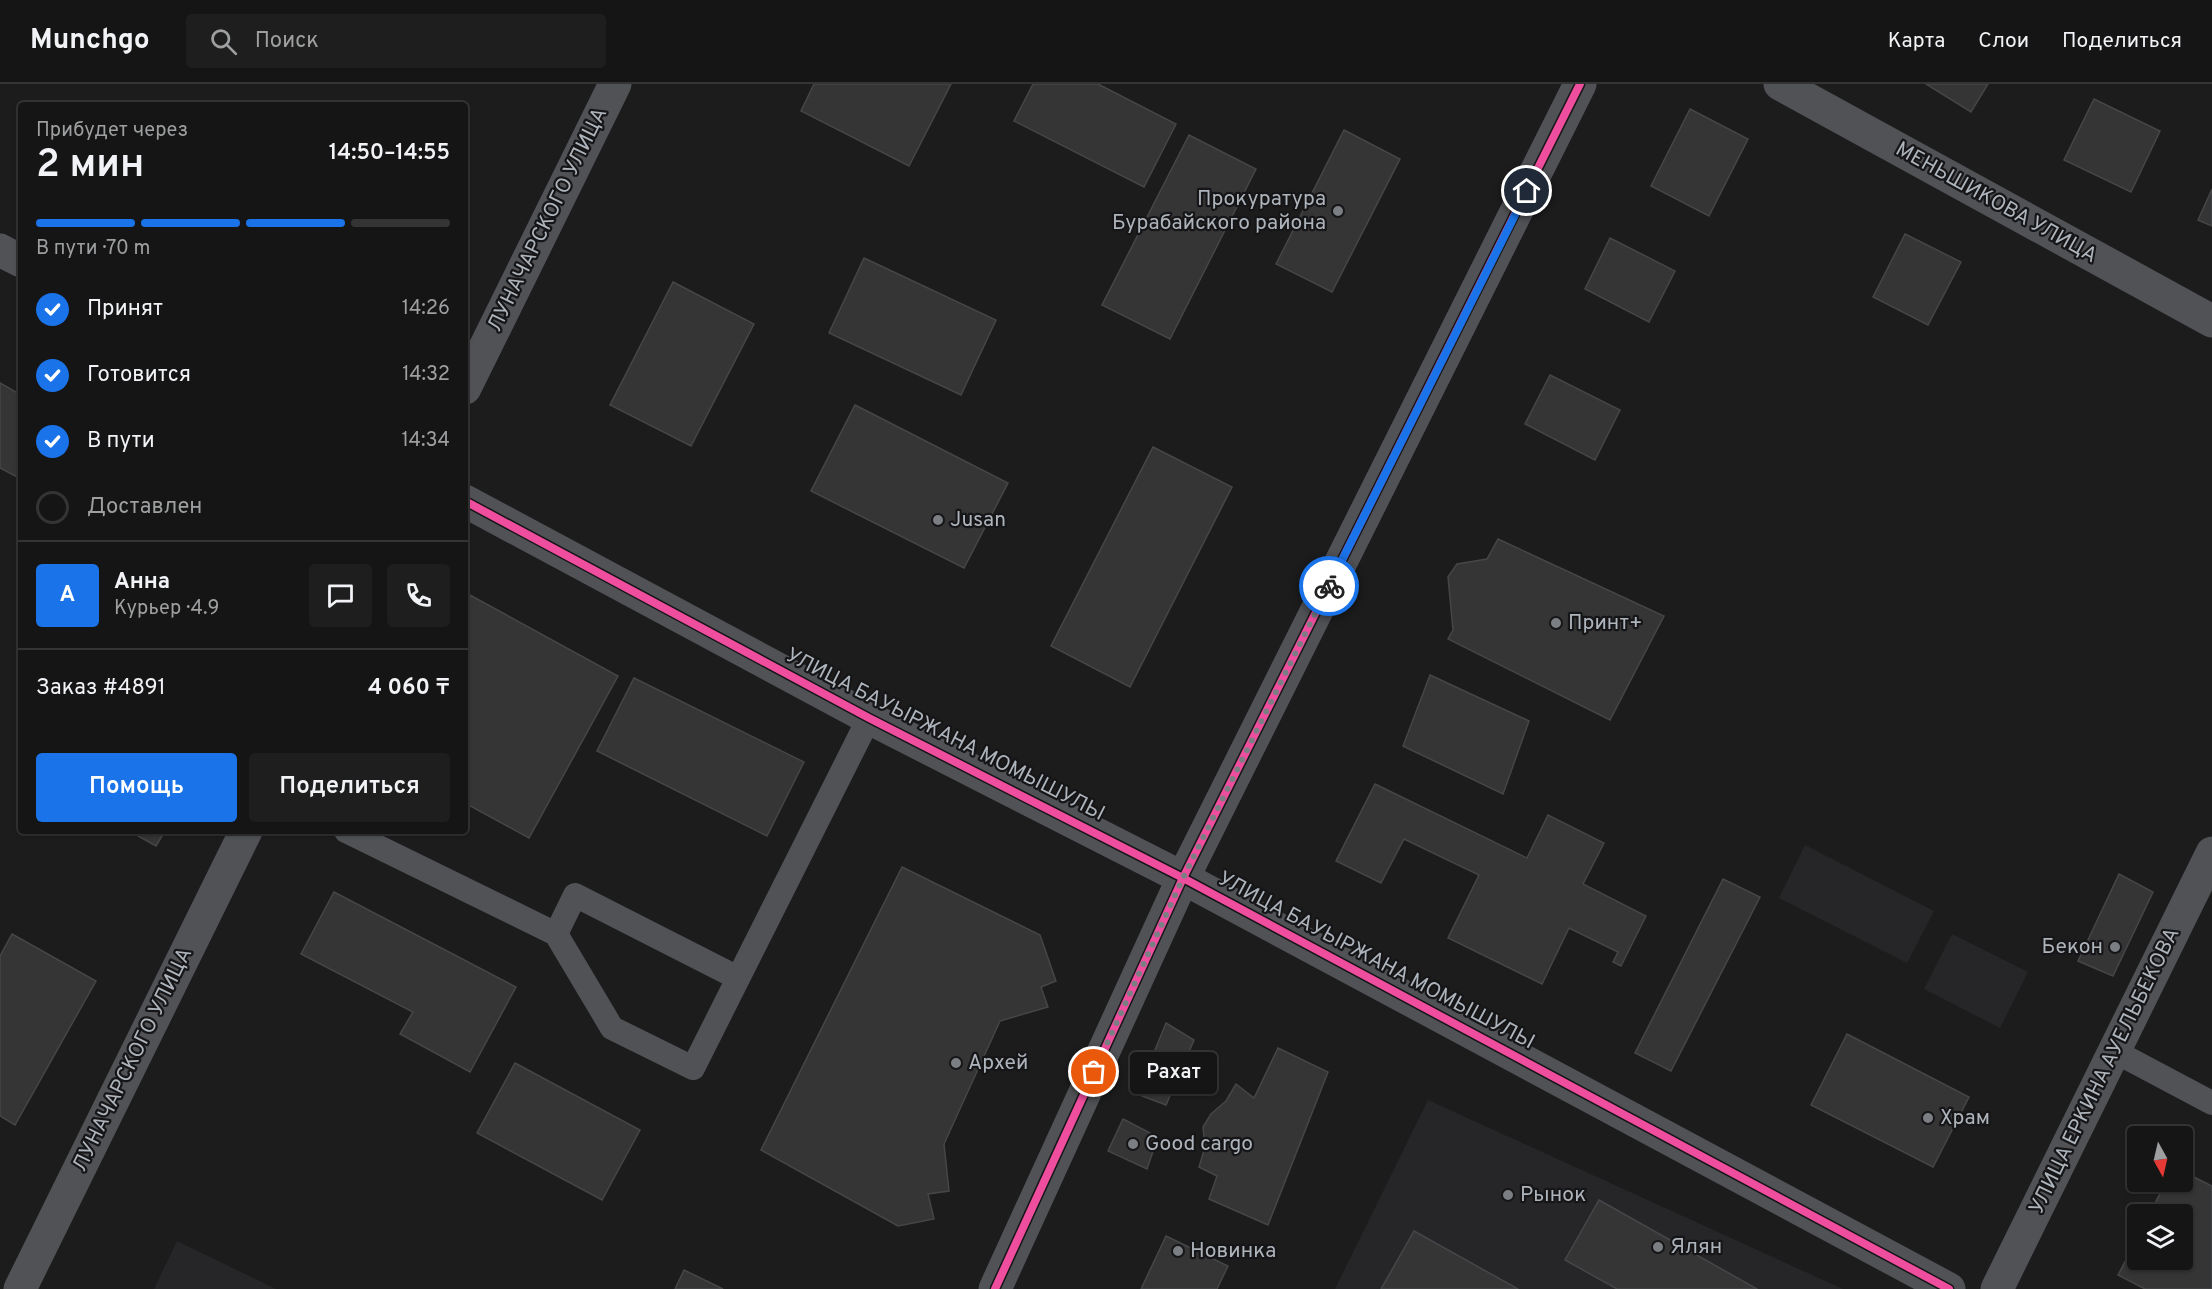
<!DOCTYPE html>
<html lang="ru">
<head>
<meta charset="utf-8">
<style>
	body { margin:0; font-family:Overpass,sans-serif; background:#1e1e1e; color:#f1f3f6; height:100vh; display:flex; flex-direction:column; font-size:22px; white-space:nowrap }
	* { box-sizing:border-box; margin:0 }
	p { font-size:20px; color:#9d9fa0 }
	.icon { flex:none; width:33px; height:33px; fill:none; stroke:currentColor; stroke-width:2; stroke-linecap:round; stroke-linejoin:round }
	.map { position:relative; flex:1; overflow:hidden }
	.sheet { position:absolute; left:18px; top:18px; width:450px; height:732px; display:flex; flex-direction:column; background:#151515; border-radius:6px; box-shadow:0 2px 4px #0004,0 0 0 2px #343434 }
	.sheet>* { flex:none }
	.needle { width:39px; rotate:172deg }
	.fabs { position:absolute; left:2127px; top:1042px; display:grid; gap:12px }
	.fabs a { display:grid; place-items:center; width:66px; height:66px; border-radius:6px; background:#151515; box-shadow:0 2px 4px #0004,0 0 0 2px #343434; font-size:30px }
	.pin { position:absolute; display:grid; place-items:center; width:51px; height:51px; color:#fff; margin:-26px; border:3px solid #fff; border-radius:50%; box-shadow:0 2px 6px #0007 }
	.courier { position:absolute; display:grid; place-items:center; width:60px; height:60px; margin:-30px; border:4px solid #1a73e8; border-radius:50%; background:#fff; color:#222; box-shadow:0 2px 8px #0007 }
	.bubble { position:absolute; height:42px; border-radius:6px; background:#151515; box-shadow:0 2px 4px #0004,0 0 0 2px #343434; font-size:20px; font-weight:600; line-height:42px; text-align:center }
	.overview em { font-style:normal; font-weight:600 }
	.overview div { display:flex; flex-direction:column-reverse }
	.overview { display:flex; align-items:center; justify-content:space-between; height:102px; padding:0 18px }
	h1 { font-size:39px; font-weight:600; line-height:45px }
	.bar { display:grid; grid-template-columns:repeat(4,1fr); gap:9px 6px; align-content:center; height:72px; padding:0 18px }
	.bar i { height:8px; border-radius:4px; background:#343434 }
	.bar .current { background:#1a73e8 }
	.bar p { grid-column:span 4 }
	.line { display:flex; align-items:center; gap:15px; padding:0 18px; border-top:2px solid #343434 }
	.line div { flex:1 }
	.round { display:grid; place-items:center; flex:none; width:63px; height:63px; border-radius:6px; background:#1e1e1e }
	ol { padding:0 18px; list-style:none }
	li { display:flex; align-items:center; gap:18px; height:66px }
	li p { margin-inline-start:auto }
	li .icon { padding:6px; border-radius:50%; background:#1a73e8; color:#fff; stroke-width:4 }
	li:last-child { color:#9d9fa0 }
	li i { width:33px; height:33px; border:3px solid #343434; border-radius:50% }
	.action { display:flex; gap:12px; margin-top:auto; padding:12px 18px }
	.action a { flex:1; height:69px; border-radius:6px; background:#1a73e8; color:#fff; font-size:24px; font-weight:600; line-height:69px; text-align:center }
	.action a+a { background:#1e1e1e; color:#f1f3f6 }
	header { display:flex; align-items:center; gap:36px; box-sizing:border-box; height:84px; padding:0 30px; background:#151515; border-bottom:2px solid #343434 }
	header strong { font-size:28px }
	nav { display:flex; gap:33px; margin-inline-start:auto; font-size:21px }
	.search { width:420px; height:54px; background:#1e1e1e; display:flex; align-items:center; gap:15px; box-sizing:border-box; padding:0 21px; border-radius:6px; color:#9d9fa0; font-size:22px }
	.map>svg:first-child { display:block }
	.built { fill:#262628 }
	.building { fill:#353536; stroke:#444648; stroke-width:1.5 }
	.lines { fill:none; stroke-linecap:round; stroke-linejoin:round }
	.service { stroke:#505255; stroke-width:24 }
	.minor { stroke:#505255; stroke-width:33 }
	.tertiary { stroke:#505255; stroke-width:33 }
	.cycleway-casing { stroke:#161618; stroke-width:11 }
	.cycleway { stroke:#ef4d9e; stroke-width:8 }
	.done { stroke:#7b7f83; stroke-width:6; stroke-dasharray:0 10.8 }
	.route { stroke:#1a73e8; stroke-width:8 }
	.poi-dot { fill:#7b7f83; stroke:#161618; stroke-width:2 }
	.labels { text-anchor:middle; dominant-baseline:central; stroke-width:4.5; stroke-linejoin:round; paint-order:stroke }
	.poi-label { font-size:21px; fill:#aeb4bb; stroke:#161618; text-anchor:start }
	.street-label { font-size:21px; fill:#aeb4bb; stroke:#161618 }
</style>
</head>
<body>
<header>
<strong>Munchgo</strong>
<div class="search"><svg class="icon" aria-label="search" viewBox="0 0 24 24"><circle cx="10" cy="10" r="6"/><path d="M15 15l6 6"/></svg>Поиск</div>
<nav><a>Карта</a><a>Слои</a><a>Поделиться</a></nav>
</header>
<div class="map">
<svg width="2212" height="1205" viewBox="0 0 2212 1205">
	<rect width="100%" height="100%" fill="#1c1c1c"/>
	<g class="built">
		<path d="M1805,761L1934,827L1907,879L1779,814Z"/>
		<path d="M1952,850L2028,888L2000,944L1924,905Z"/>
		<path d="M1428,1016L1843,1205H1335Z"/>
		<path d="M177,1157L276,1205H154Z"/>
	</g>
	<g class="building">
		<path d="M814,0H951L909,82L801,27Z"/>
		<path d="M1033,0H1098L1176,40L1144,103L1014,37Z"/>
		<path d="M1926,0H1988L1971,28Z"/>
		<path d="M2094,15L2160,47L2131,108L2064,76Z"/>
		<path d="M1690,25L1748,55L1709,132L1651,102Z"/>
		<path d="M1344,46L1400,75L1332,208L1276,180Z"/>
		<path d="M1189,51L1256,85L1170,255L1102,221Z"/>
		<path d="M2212,105V142L2198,136Z"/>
		<path d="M1905,150L1961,178L1928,241L1873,213Z"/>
		<path d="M1610,154L1675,187L1649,238L1585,205Z"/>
		<path d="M864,174L996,236L961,311L829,249Z"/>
		<path d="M673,198L754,240L691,362L610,321Z"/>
		<path d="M1550,291L1620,326L1595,376L1525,340Z"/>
		<path d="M0,299L21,311V395L0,384Z"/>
		<path d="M855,321L1008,399L964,484L811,407Z"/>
		<path d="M1153,363L1232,403L1130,603L1051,562Z"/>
		<path d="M1498,455L1664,532L1610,636L1448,555L1453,546L1448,493L1457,480L1487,475Z"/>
		<path d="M468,510L618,592L529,754L465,719V515Z"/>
		<path d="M1430,591L1529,637L1503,710L1403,662Z"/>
		<path d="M634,594L804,678L767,752L597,667Z"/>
		<path d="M1375,700L1527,774L1548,731L1604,759L1583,800L1646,832L1621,882L1613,878L1618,868L1569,844L1542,900L1448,854L1479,791L1404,755L1381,799L1336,777Z"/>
		<path d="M129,747H165L156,762Z"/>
		<path d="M902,783L1040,851L1056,897L1041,903L1048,923L1000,937L944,1060L949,1107L928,1110L934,1135L898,1142L761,1066Z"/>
		<path d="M2119,790L2153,808L2113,892L2078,877Z"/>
		<path d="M1723,795L1760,813L1671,987L1635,969Z"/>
		<path d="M334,808L516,903L470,988L400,950L413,928L301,870Z"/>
		<path d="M12,850L96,897L15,1041L0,1032V872Z"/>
		<path d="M1166,939L1194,956L1166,1021L1137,1010Z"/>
		<path d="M1847,950L1969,1013L1933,1083L1811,1021Z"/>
		<path d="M1278,964L1328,988L1268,1141L1209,1115L1217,1092L1199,1083L1205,1063L1203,1043L1211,1030L1226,1017L1236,1000L1254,1014Z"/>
		<path d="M515,979L640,1046L602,1116L477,1049Z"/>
		<path d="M1123,1035L1158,1053L1147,1085L1108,1067Z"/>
		<path d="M2182,1087L2212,1102V1205H2145L2118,1191L2138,1153V1176H2182V1131H2149L2166,1098H2182Z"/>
		<path d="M1599,1116L1757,1205H1617L1565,1176Z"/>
		<path d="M1414,1147L1518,1205H1381Z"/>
		<path d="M1166,1152L1228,1182L1217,1205H1141Z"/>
		<path d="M684,1186L723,1205H675Z"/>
	</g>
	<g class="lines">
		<g class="service">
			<path d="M346,747L556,850L612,944L693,984L869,634"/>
			<path d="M556,850L575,811L738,894"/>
			<path d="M2114,967L2212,1019"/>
		</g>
		<g class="minor">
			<path d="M1780,0L2212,237"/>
			<path d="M465,304L615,0"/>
			<path d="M20,1205L246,747"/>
			<path d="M995,1205L1183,794L1580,0"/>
			<path d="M1997,1205L2212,769"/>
		</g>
		<g class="tertiary">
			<path d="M0,166L21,177"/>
			<path d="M465,417L869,634L1183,794L1949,1205"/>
		</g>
		<defs>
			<g id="cycleway">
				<path d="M465,417L869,634L1183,794L1949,1205"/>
				<path d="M995,1205L1183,794L1580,0"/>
			</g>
		</defs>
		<use href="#cycleway" class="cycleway-casing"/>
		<use href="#cycleway" class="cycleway"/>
	</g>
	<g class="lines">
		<path class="done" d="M1094,988L1183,794L1329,502"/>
		<path class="route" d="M1329,502L1527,107"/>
	</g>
	<g class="poi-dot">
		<circle cx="1338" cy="127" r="6"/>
		<circle cx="938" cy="436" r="6"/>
		<circle cx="1556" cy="539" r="6"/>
		<circle cx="2115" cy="863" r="6"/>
		<circle cx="956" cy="979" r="6"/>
		<circle cx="1928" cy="1034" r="6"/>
		<circle cx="1133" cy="1060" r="6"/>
		<circle cx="1508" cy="1111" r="6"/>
		<circle cx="1658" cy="1163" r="6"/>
		<circle cx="1178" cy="1167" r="6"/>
	</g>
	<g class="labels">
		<g class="poi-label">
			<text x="1326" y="115" text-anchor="end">Прокуратура<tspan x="1326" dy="24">Бурабайского района</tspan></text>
			<text x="950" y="436">Jusan</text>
			<text x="1568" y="539">Принт+</text>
			<text x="2103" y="863" text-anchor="end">Бекон</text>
			<text x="968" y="979">Архей</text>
			<text x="1940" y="1034">Храм</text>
			<text x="1145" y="1060">Good cargo</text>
			<text x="1520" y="1111">Рынок</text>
			<text x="1670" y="1163">Ялян</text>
			<text x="1190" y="1167">Новинка</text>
		</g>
		<g class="street-label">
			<text transform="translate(1996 119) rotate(29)">МЕНЬШИКОВА УЛИЦА</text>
			<text transform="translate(548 136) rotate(-64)">ЛУНАЧАРСКОГО УЛИЦА</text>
			<text transform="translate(945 651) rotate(27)">УЛИЦА БАУЫРЖАНА МОМЫШУЛЫ</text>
			<text transform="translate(1376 877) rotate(28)">УЛИЦА БАУЫРЖАНА МОМЫШУЛЫ</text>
			<text transform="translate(133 976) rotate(-64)">ЛУНАЧАРСКОГО УЛИЦА</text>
			<text transform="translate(2105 987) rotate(-64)">УЛИЦА ЕРКИНА АУЕЛЬБЕКОВА</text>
		</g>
	</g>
</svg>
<div class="fabs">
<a><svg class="needle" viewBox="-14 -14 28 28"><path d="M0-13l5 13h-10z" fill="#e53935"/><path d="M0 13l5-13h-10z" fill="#9d9fa0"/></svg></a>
<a><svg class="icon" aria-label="layers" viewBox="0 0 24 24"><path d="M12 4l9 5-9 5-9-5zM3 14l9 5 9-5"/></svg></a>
</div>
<div class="pin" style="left:1094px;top:988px;background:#ea580c"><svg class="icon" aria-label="bag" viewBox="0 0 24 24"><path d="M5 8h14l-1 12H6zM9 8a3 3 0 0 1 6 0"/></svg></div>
<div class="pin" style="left:1527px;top:107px;background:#1f2937"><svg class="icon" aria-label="home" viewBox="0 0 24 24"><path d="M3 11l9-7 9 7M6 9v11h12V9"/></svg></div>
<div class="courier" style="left:1329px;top:502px"><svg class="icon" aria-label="bike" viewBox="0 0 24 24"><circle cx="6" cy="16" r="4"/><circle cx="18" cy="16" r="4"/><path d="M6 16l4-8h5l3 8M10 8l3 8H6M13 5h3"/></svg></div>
<div class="bubble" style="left:1130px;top:968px;width:87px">Рахат</div>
<section class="sheet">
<div class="overview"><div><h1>2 мин</h1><p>Прибудет через</p></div><em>14:50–14:55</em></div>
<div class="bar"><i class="current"></i><i class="current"></i><i class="current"></i><i></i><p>В пути · 70 m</p></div>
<ol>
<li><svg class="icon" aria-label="check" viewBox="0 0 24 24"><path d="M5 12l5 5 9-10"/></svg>Принят<p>14:26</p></li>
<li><svg class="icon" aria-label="check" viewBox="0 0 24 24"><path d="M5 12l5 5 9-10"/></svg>Готовится<p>14:32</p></li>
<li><svg class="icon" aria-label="check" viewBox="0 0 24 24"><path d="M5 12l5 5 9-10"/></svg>В пути<p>14:34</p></li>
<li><i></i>Доставлен</li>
</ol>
<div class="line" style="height:108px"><b class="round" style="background:#1a73e8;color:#fff">А</b><div><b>Анна</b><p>Курьер · 4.9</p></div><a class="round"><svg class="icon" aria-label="chat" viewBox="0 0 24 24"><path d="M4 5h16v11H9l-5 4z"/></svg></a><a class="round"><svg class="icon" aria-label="phone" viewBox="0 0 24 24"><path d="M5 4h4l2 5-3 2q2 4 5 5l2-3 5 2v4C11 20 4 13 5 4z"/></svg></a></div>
<div class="line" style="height:78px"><div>Заказ #4891</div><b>4 060 ₸</b></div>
<div class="action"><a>Помощь</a><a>Поделиться</a></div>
</section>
</div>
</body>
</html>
